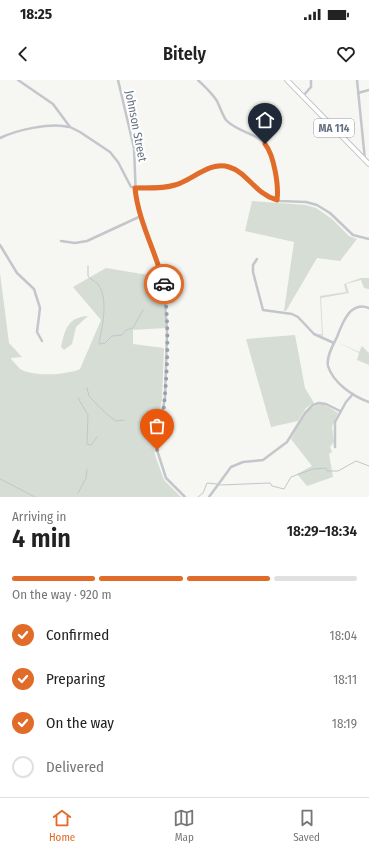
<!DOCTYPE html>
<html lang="en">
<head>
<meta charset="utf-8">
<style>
	body { margin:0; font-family:"Fira Sans Condensed",sans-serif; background:#f6f6f6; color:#222; height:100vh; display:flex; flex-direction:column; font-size:15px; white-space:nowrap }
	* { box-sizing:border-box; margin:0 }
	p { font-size:13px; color:#767676 }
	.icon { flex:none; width:22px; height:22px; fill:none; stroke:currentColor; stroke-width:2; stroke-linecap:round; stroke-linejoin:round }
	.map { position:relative; height:417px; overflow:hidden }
	.panel { display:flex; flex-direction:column; background:#fff; flex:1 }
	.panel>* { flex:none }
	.pin { position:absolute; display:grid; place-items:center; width:34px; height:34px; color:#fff; margin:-41px -17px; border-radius:50% 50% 50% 0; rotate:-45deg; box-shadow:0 0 4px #0007 }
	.pin .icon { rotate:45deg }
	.courier { position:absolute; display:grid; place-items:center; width:40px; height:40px; margin:-20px; border:3px solid #e16b28; border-radius:50%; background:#fff; color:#222; box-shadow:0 1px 5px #0007 }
	.summary em { font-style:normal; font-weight:600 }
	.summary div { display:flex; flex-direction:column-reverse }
	.summary { display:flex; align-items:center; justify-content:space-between; height:68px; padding:0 12px }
	h1 { font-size:26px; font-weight:600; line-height:30px }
	.bar { display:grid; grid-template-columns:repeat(4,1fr); gap:6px 4px; align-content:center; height:48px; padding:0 12px }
	.bar i { height:5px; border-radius:3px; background:#e0e0e0 }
	.bar .selected { background:#e16b28 }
	.bar p { grid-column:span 4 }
	ol { padding:0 12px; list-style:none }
	li { display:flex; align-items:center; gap:12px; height:44px }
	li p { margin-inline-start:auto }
	li .icon { padding:4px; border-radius:50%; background:#e16b28; color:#fff; stroke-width:4 }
	li:last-child { color:#767676 }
	li i { width:22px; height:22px; border:2px solid #e0e0e0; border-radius:50% }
	.status { display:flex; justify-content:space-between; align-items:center; height:28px; padding:0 20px; background:#fff; direction:ltr }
	.status svg { height:11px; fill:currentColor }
	header { display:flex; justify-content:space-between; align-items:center; height:52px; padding:0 12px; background:#fff; font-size:18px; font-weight:600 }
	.menu { display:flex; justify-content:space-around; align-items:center; height:56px; border-top:1px solid #e0e0e0; background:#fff; font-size:11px; color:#767676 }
	.menu a { display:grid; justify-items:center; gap:2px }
	.menu .selected { color:#e16b28 }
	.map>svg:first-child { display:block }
	.green { fill:#d6ddd4 }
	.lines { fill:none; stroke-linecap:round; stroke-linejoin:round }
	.stream { stroke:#bfc7ce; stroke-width:1 }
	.highway-casing { stroke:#b6b8bc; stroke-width:5.5 }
	.minor { stroke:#c3c6ca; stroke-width:2.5 }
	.highway { stroke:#fff; stroke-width:4 }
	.done { stroke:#98a0aa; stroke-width:4; stroke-dasharray:0 7.2 }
	.route { stroke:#e16b28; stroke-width:5 }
	.labels { text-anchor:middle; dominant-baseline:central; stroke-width:4; stroke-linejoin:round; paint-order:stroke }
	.shield { fill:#fff; stroke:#939ca8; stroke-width:1 }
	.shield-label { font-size:11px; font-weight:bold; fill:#657283 }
	.street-label { font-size:12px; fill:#657283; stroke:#fff }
</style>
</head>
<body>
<div class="status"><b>18:25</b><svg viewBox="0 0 49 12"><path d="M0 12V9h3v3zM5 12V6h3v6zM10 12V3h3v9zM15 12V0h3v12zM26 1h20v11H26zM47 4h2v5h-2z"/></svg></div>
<header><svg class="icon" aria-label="back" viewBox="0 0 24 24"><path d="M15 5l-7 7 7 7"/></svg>Bitely<svg class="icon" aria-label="heart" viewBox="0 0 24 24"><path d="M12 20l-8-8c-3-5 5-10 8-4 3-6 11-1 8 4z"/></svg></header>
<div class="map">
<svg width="369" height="417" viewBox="0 0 369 417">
	<rect width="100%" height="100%" fill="#f6f6f3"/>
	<g class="green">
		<path d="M252,121L306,125L316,128L332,139L349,156L357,159L340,181L317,178L286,231H284L294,162L245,151Z"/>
		<path d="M106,188L160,197L162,199L166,248L133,250V264L164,268L162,319L154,365L155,375L164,400L181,417H0V193L9,263L22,277L11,278V279C14,282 17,286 20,289C33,297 67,295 80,289L101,240L73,207Z"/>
		<path d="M361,198H369V209L364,208L361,200L346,204L349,213L321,218L323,256L317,254H322L320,216L346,212L344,204Z"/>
		<path d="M88,236L76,247L72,264L64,270L61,267C65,249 68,237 88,236Z"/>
		<path d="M295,255L305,308L314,323L306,328L298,341L271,347L246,259Z"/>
		<path d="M337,262L359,272L362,266L369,273V285L357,280L359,273Z"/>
		<path d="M322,324L329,327L338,333L332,347L334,362L330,367L332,372L329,374L333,397L307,406L297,394L312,386L291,359C298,347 305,326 322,324Z"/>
	</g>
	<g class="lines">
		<g class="stream">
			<path d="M88,186V196C91,200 95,201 98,204C109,218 102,249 99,263"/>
			<path d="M99,264L105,263L112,256L122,255L126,250L133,248L143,230"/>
			<path d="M87,308L89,316C98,325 105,334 116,341L124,340"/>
			<path d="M78,318L88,335L87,364L91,365L97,357"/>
			<path d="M0,399L35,417"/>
			<path d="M220,405L270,403L272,406L284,409L291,397L313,389L326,388L327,391H338L356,381L369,386"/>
			<path d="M78,413L86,398L87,389"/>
			<path d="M198,417L203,413L207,403L217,404"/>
		</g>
		<defs>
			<path id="highway" d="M287,0L369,84"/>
		</defs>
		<use href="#highway" class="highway-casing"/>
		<g class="minor">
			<path d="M18,0L53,24L70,47L80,52L110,72L118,82L131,107L173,106L212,88L228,86L237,91L268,118L280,121L306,122L317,125L330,133L353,155L369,159"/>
			<path d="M118,0L134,68L136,118L164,205L167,252L165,318L156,361L157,370L166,398L185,417"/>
			<path d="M198,0C205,7 212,13 217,21C220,27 222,34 226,40C234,49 248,52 258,58C274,68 279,103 277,120"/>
			<path d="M357,0L365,80"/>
			<path d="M358,13L369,10"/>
			<path d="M303,16L311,7V0"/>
			<path d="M0,58C17,50 51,42 69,47"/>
			<path d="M61,161L75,163L87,161L141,136"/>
			<path d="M0,165L17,193L34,209L40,228L37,252L42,261"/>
			<path d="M257,179L253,185V192L263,230L292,234L298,237L314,254L334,263"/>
			<path d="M369,228C350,220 342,244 337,257C333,265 326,277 328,286C333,303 354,317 369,322"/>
			<path d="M335,367V342L346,322L353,314"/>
			<path d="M209,417L231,387L243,382L263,380L287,362L305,333L313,325L319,323L326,324L340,331"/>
		</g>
		<use href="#highway" class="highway"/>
	</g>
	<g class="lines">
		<path class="done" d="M157,370C156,354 163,340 164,325C168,285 169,244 164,204"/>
		<path class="route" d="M164,204C156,172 138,141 135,108C148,108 162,109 175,105C193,100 209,81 229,87C247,92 255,114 277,120C279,106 274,75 265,64"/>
	</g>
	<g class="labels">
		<rect class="shield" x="314" y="39" width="40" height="18" rx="3"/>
		<g class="shield-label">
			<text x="334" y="48">MA 114</text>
		</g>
		<g class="street-label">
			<text transform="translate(136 46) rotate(79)">Johnson Street</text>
		</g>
	</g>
</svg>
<div class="pin" style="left:157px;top:370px;background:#ea580c"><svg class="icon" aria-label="bag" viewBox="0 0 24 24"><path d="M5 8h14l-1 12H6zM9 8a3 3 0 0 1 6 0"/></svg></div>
<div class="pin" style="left:265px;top:64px;background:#1f2937"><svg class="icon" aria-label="home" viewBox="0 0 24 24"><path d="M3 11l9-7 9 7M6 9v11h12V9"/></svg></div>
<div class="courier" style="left:164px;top:204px"><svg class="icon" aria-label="car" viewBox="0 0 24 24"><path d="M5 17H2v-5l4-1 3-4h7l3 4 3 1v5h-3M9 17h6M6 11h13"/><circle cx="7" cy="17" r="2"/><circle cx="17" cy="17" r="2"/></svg></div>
</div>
<section class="panel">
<div class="summary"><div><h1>4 min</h1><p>Arriving in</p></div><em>18:29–18:34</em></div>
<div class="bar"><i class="selected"></i><i class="selected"></i><i class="selected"></i><i></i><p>On the way · 920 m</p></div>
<ol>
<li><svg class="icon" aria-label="check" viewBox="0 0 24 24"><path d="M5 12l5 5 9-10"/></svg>Confirmed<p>18:04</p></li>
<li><svg class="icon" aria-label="check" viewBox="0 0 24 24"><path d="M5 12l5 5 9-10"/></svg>Preparing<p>18:11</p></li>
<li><svg class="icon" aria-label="check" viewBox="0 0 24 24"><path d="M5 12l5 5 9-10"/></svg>On the way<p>18:19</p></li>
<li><i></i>Delivered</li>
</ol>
</section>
<nav class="menu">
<a class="selected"><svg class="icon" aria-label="home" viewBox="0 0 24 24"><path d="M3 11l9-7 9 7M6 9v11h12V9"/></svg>Home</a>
<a><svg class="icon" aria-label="map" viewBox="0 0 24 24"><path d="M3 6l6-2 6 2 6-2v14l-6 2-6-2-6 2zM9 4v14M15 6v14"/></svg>Map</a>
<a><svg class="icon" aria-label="saved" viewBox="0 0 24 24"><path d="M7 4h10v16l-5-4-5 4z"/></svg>Saved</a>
</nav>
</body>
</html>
